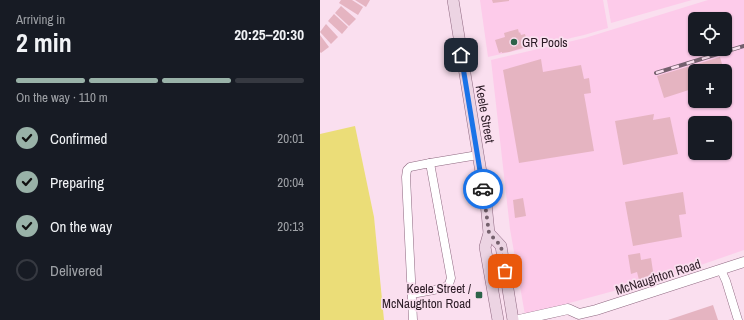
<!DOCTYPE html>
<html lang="en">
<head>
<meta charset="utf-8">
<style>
	body { margin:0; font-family:"Archivo Narrow",sans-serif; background:#20242c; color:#f1f3f6; height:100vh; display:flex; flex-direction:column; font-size:15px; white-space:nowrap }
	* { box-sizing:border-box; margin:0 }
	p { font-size:13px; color:#9ea1a6 }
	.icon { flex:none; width:22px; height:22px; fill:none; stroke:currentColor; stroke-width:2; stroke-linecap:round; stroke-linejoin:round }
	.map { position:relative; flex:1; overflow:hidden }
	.sheet { display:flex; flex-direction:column; background:#171b24; width:320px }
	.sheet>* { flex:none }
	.buttons { position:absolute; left:368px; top:12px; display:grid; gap:8px }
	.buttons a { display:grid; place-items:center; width:44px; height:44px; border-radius:6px; background:#171b24; box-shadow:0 1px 3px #0004; font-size:20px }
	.pin { position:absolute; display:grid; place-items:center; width:34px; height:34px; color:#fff; margin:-17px; border-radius:8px; box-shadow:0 2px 6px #0006 }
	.courier { position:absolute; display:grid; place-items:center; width:40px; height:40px; margin:-20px; border:3px solid #1a73e8; border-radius:50%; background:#fff; color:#222; box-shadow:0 1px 5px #0007 }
	.summary em { font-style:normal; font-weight:700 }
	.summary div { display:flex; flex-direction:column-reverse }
	.summary { display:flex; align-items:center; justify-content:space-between; height:68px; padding:0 16px }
	h1 { font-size:26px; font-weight:700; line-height:30px }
	.bar { display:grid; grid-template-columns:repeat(4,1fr); gap:6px 4px; align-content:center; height:48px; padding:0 16px }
	.bar i { height:5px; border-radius:3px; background:#363941 }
	.bar .active { background:#99b2a8 }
	.bar p { grid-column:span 4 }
	ol { padding:0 16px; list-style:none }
	li { display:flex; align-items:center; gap:12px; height:44px }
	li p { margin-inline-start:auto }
	li .icon { padding:4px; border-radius:50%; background:#99b2a8; color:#111; stroke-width:4 }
	li:last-child { color:#9ea1a6 }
	li i { width:22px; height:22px; border:2px solid #363941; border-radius:50% }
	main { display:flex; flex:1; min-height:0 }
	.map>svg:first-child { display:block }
	.built { fill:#fdcbea; fill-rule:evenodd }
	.green { fill:#ebdd78 }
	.building { fill:#e5b4c1 }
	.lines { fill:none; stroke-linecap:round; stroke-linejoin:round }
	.minor-casing { stroke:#8e6880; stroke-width:9 }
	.tertiary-casing { stroke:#8e6880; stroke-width:11 }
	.secondary-casing { stroke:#8e6880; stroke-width:12 }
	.minor { stroke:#fff; stroke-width:8 }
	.tertiary { stroke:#fff; stroke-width:10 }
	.secondary { stroke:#ecd4e3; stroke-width:11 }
	.rail-casing { stroke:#74606d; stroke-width:4 }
	.rail { stroke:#fadfef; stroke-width:2.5; stroke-dasharray:8; stroke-linecap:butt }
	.done { stroke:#74606c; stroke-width:4; stroke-dasharray:0 7.2 }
	.route { stroke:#1a73e8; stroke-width:5 }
	.poi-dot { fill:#2d6349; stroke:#fadfef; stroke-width:1.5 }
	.labels { text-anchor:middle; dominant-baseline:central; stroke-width:3.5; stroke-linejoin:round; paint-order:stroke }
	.poi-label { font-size:13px; fill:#2c1c26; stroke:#fadfef; text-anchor:start }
	.street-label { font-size:13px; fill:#2c1c26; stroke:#fadfef }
</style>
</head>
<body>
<main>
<section class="sheet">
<div class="summary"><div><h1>2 min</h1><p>Arriving in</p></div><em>20:25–20:30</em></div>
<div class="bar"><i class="active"></i><i class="active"></i><i class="active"></i><i></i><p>On the way · 110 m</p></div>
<ol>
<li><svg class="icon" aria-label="check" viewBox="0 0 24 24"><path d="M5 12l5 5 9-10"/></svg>Confirmed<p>20:01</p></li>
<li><svg class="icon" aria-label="check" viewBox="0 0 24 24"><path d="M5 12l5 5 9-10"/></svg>Preparing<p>20:04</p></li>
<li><svg class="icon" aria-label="check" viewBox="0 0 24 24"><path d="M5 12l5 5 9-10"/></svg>On the way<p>20:13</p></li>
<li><i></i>Delivered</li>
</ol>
</section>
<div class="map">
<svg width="424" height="320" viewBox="0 0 424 320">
	<rect width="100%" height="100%" fill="#fadfef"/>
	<g class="built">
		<path d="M160,0H283L288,28L264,35L168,57Z"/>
		<path d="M287,0H372L291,23Z"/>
		<path d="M388,0H424V250L349,276L205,315L190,229L171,60L265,38ZM375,19H405V49H375ZM375,71H405V101H375ZM375,123H405V153H375Z"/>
	</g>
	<path class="green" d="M35,126L54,217L64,320H0V134Z"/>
	<g class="building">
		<path d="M21,0H32L43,7L38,15L19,3Z"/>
		<path d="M35,0H50L46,7Z"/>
		<path d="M172,0H189V1L173,3Z"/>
		<path d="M21,6L36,19L29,26L15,13Z"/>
		<path d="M14,14L28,27L22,34L8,21Z"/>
		<path d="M6,24L18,37L11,44L0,32Z"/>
		<path d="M198,29L199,33L200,32L201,35L205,34L208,45L205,46L206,47L189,52L182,53V52L179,53L175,40L185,37L184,33Z"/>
		<path d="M0,35L9,47L1,53L0,52Z"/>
		<path d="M400,57L404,71H375V88L344,98L337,76Z"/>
		<path d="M221,59L223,72L261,65L264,79L269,78L271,93L264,94L274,151L199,163L183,70Z"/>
		<path d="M334,114L333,120L350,117L358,154L303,165L295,121Z"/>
		<path d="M363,192L366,214L359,215L362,237L313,246L305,202Z"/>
		<path d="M203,198L206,216L195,218L193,200Z"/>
		<path d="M320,253L321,260L331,258L334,278L319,280L317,272L311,274L308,255Z"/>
		<path d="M393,305L398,320H348Z"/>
	</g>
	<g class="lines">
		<defs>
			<g id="minor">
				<path d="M110,163L158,155"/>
				<path d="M401,270L406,281L418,320"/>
				<path d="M92,294L124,288L129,284L131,278L110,163L90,167L87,170L86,177L93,320"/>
			</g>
			<path id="tertiary" d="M199,320L248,309L259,314L276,310L424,262"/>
			<g id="secondary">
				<path d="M133,0L166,203L169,233L165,247L178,320"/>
				<path d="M169,233L181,246L193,320"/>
			</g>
		</defs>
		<use href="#minor" class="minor-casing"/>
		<use href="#tertiary" class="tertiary-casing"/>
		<use href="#secondary" class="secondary-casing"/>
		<use href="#minor" class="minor"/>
		<use href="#tertiary" class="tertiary"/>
		<use href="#secondary" class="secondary"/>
		<defs>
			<path id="rail" d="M336,73L424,46"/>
		</defs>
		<use href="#rail" class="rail-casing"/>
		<use href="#rail" class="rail"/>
	</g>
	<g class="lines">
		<path class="done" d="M163,189L169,233L181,246L185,271"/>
		<path class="route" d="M141,55L163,189"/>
	</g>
	<g class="poi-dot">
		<circle cx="194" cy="42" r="4"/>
		<rect x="155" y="291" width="8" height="8" rx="2"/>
	</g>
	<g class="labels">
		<g class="poi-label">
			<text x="202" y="42">GR Pools</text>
			<text x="151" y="288" text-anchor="end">Keele Street /<tspan x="151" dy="15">McNaughton Road</tspan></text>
		</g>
		<g class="street-label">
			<text transform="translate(165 114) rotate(80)">Keele Street</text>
			<text transform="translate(338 277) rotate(-18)">McNaughton Road</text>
		</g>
	</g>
</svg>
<div class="buttons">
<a><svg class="icon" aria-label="locate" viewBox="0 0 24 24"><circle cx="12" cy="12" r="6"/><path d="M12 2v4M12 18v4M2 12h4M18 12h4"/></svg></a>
<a>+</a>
<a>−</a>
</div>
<div class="pin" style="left:185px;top:271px;background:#ea580c"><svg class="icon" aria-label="bag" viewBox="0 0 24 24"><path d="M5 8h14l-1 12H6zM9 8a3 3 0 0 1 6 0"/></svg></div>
<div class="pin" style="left:141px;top:55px;background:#1f2937"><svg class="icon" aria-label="home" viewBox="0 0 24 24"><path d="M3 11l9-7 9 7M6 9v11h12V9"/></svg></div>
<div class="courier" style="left:163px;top:189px"><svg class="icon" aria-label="car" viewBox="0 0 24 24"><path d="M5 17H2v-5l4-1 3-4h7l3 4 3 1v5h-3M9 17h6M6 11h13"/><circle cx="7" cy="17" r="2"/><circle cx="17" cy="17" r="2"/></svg></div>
</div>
</main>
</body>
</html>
